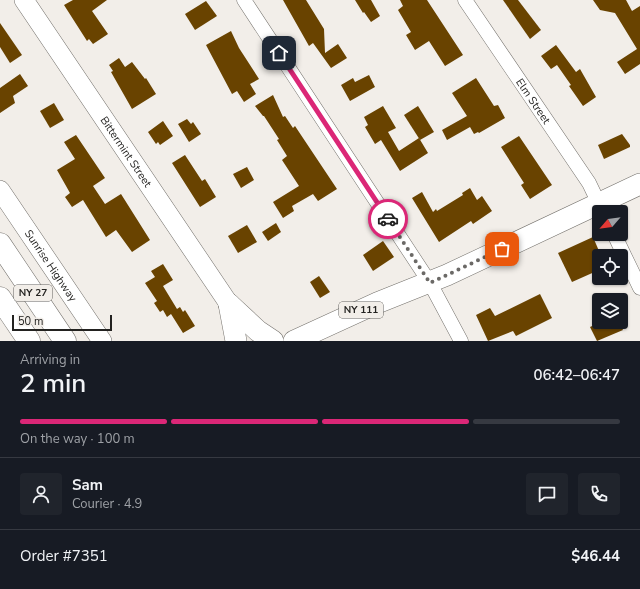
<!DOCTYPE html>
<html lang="en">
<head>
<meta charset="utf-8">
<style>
	body { margin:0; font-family:"Nunito Sans",sans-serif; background:#20242c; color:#f1f3f6; height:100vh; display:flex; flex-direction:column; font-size:15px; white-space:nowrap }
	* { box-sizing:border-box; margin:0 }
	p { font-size:13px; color:#9ea1a6 }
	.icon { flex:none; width:22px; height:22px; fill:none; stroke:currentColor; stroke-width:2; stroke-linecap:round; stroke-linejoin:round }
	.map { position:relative; height:341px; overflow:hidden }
	.sheet { display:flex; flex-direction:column; background:#171b24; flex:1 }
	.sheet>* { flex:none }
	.needle { width:26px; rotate:242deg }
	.buttons { position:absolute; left:592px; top:205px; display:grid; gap:8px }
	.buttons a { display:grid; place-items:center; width:36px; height:36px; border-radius:4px; background:#171b24; box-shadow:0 1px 3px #0004; font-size:20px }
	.scale { position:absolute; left:12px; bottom:10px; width:100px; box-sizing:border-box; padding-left:4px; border:2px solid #232220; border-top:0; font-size:11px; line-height:14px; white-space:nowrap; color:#232220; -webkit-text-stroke:3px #f2eee9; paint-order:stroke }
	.pin { position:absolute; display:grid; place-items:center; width:34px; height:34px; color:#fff; margin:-17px; border-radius:8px; box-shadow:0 2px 6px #0006 }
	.courier { position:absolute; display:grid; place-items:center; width:40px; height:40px; margin:-20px; border:3px solid #db2777; border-radius:50%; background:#fff; color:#222; box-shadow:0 1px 5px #0007 }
	.headline em { font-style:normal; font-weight:600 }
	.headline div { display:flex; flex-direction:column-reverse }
	.headline { display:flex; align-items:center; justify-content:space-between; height:68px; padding:0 20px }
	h1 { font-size:26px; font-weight:600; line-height:30px }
	.bar { display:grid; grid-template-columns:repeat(4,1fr); gap:6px 4px; align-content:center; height:48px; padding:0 20px }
	.bar i { height:5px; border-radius:3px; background:#363941 }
	.bar .on { background:#db2777 }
	.bar p { grid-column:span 4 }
	.line { display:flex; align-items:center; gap:10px; padding:0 20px; border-top:1px solid #363941 }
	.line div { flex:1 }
	.round { display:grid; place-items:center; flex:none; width:42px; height:42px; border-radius:4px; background:#20242c }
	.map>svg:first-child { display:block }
	.building { fill:#694300 }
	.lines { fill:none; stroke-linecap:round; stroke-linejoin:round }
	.street-casing { stroke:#74716c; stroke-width:15 }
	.secondary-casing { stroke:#74716c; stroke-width:20 }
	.primary-casing { stroke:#74716c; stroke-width:22 }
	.highway-casing { stroke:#74716c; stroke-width:23 }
	.street { stroke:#fff; stroke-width:14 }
	.secondary { stroke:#fff; stroke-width:19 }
	.primary { stroke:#fff; stroke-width:21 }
	.highway { stroke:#fff; stroke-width:22 }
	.done { stroke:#6b6966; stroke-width:4; stroke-dasharray:0 7.2 }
	.route { stroke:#db2777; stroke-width:5 }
	.labels { text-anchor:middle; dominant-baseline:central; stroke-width:4; stroke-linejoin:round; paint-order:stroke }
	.shield { fill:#f2eee9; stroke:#615f5c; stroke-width:1 }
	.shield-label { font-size:10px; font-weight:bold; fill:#232220 }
	.street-label { font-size:11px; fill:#232220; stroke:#f2eee9 }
</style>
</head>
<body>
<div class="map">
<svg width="640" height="341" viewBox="0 0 640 341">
	<rect width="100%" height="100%" fill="#f2eee9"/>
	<g class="building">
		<path d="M73,0H107L92,11L108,34L93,44L89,39L87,41L64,5Z"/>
		<path d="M283,0H306L324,29L325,53L338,44L347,58L331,68L313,43L309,46Z"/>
		<path d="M355,0H371L380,16L371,22L364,12L363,13Z"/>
		<path d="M400,0H427L463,55L445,66L429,41L415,50L406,35L411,32L398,10L403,6Z"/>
		<path d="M503,0H518L541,30L530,39Z"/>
		<path d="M593,0H626L632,11L640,6V64L625,74L617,62L637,49L615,13L600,10Z"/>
		<path d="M206,1L217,16L195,30L185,14Z"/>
		<path d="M0,23L22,55L10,63L0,47Z"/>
		<path d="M231,31L239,48L259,79L250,84L256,94L244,102L237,91L232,94L206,45Z"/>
		<path d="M556,45L576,72L580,69L596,97L583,106L569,86L571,85L557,65L551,69L541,56Z"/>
		<path d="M119,58L125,67L132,62L145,79L146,78L156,94L132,109L111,72L113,71L109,65Z"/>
		<path d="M20,74L28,86L13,96L15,103L0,113V88Z"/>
		<path d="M369,75L375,87L350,101L341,85L353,78L355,82Z"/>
		<path d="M476,78L494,106L498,105L505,118L479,133L478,132L474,134L470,127L447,140L442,130L467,116L452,93Z"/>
		<path d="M273,95L283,117L285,116L293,128L295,126L337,189L318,201L313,194L292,206L294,211L283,218L273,202L299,186L282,160L287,156L277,140L279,139L264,116H263L255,106Z"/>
		<path d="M54,103L64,120L50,128L40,111Z"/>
		<path d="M383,106L396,128L388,132L399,151L419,138L428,153L400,171L381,140L375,144L365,127L368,125L364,117Z"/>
		<path d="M418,106L434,132L420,140L404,115Z"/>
		<path d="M187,119L191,124L193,122L201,134L189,142L178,124Z"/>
		<path d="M163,121L173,136L160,145L158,142L156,144L148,132Z"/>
		<path d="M622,134L630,145V147L604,159L598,145Z"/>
		<path d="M76,135L105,178L93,186L105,204L121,194L150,240L132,252L116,230L106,237L83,200L72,207L65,197L70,193L57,170L75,159L64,142Z"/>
		<path d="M519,136L552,185L530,199L521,185L524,183L501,147Z"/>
		<path d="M185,155L202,181L205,179L216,197L200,207L172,163Z"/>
		<path d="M247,167L254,180L241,188L233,174Z"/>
		<path d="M470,188L477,200L482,196L492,211L473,224L471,221L439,242L412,198L422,192L433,212L436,209L437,211L463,195L462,193Z"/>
		<path d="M276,223L281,232L268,241L262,232Z"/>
		<path d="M247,225L257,242L238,253L228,236Z"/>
		<path d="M593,237L599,251V270L572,282L558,253Z"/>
		<path d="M383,241L394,257L373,271L363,255Z"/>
		<path d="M163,264L173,280L163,286L177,309L180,307L183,312L185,310L195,326L183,333L171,314L167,317L163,310L160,312L154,303L157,301L145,283L155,277L151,271Z"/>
		<path d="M319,276L330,292L320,298L310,282Z"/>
		<path d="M540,294L552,318L516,336L513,331L488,341L476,315L490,308L495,316Z"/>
		<path d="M601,322H619L623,330L597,341L590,327Z"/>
	</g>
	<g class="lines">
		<defs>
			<g id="street">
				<path d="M244,0L430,283L461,341"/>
				<path id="s1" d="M465,0L589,183L602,210"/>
				<path d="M614,234L640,288"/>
			</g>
			<g id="secondary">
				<path id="s2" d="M24,0L229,304"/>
				<path id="s3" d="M0,190L102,341"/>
			</g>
			<g id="primary">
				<path d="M229,304L258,331L273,341"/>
				<path d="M229,304L236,341"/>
				<path d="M294,341L377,303L447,275L640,184"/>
			</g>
			<g id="highway">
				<path d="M0,244L65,341"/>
				<path d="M0,298L29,341"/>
			</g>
		</defs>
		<use href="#street" class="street-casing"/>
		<use href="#secondary" class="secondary-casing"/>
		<use href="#primary" class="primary-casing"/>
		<use href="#highway" class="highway-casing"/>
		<use href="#street" class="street"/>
		<use href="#secondary" class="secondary"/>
		<use href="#primary" class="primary"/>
		<use href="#highway" class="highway"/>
	</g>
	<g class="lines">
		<path class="done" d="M388,219L430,283L502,249"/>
		<path class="route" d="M279,53L388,219"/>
	</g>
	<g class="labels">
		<g class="shield">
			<rect x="14" y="285" width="38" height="16" rx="3"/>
			<rect x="339" y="302" width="44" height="16" rx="3"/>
		</g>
		<g class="shield-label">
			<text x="33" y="293">NY 27</text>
			<text x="361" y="310">NY 111</text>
		</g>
		<g class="street-label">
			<text stroke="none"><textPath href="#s1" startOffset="122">Elm Street</textPath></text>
			<text stroke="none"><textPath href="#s2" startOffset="183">Bittermint Street</textPath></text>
			<text stroke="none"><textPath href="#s3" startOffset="91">Sunrise Highway</textPath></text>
		</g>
	</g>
</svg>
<div class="buttons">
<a><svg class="needle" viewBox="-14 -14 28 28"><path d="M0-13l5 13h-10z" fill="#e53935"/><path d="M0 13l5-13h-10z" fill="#9ea1a6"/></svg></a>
<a><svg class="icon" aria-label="locate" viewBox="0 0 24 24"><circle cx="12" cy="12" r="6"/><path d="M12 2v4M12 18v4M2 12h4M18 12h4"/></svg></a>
<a><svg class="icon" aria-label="layers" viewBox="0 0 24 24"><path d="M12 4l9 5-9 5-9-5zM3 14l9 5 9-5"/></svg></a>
</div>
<div class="scale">50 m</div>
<div class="pin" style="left:502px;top:249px;background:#ea580c"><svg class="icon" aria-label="bag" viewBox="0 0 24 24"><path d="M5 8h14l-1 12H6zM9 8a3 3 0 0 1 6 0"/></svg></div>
<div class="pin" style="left:279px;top:53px;background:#1f2937"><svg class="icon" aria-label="home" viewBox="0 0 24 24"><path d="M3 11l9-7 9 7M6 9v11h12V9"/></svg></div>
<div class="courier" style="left:388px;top:219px"><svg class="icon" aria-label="car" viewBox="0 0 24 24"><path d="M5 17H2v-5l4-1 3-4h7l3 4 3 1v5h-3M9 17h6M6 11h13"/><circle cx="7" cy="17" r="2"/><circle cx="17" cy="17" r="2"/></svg></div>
</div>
<section class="sheet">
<div class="headline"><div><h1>2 min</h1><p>Arriving in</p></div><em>06:42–06:47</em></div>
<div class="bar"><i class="on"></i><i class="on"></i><i class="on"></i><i></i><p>On the way · 100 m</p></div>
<div class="line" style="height:72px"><a class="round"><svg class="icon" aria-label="person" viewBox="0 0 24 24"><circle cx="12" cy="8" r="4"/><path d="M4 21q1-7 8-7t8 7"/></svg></a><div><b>Sam</b><p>Courier · 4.9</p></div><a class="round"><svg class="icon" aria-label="chat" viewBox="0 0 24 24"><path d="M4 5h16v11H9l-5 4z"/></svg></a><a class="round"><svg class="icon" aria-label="phone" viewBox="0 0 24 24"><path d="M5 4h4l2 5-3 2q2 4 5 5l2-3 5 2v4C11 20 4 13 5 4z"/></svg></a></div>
<div class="line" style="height:52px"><div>Order #7351</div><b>$46.44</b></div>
</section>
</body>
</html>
